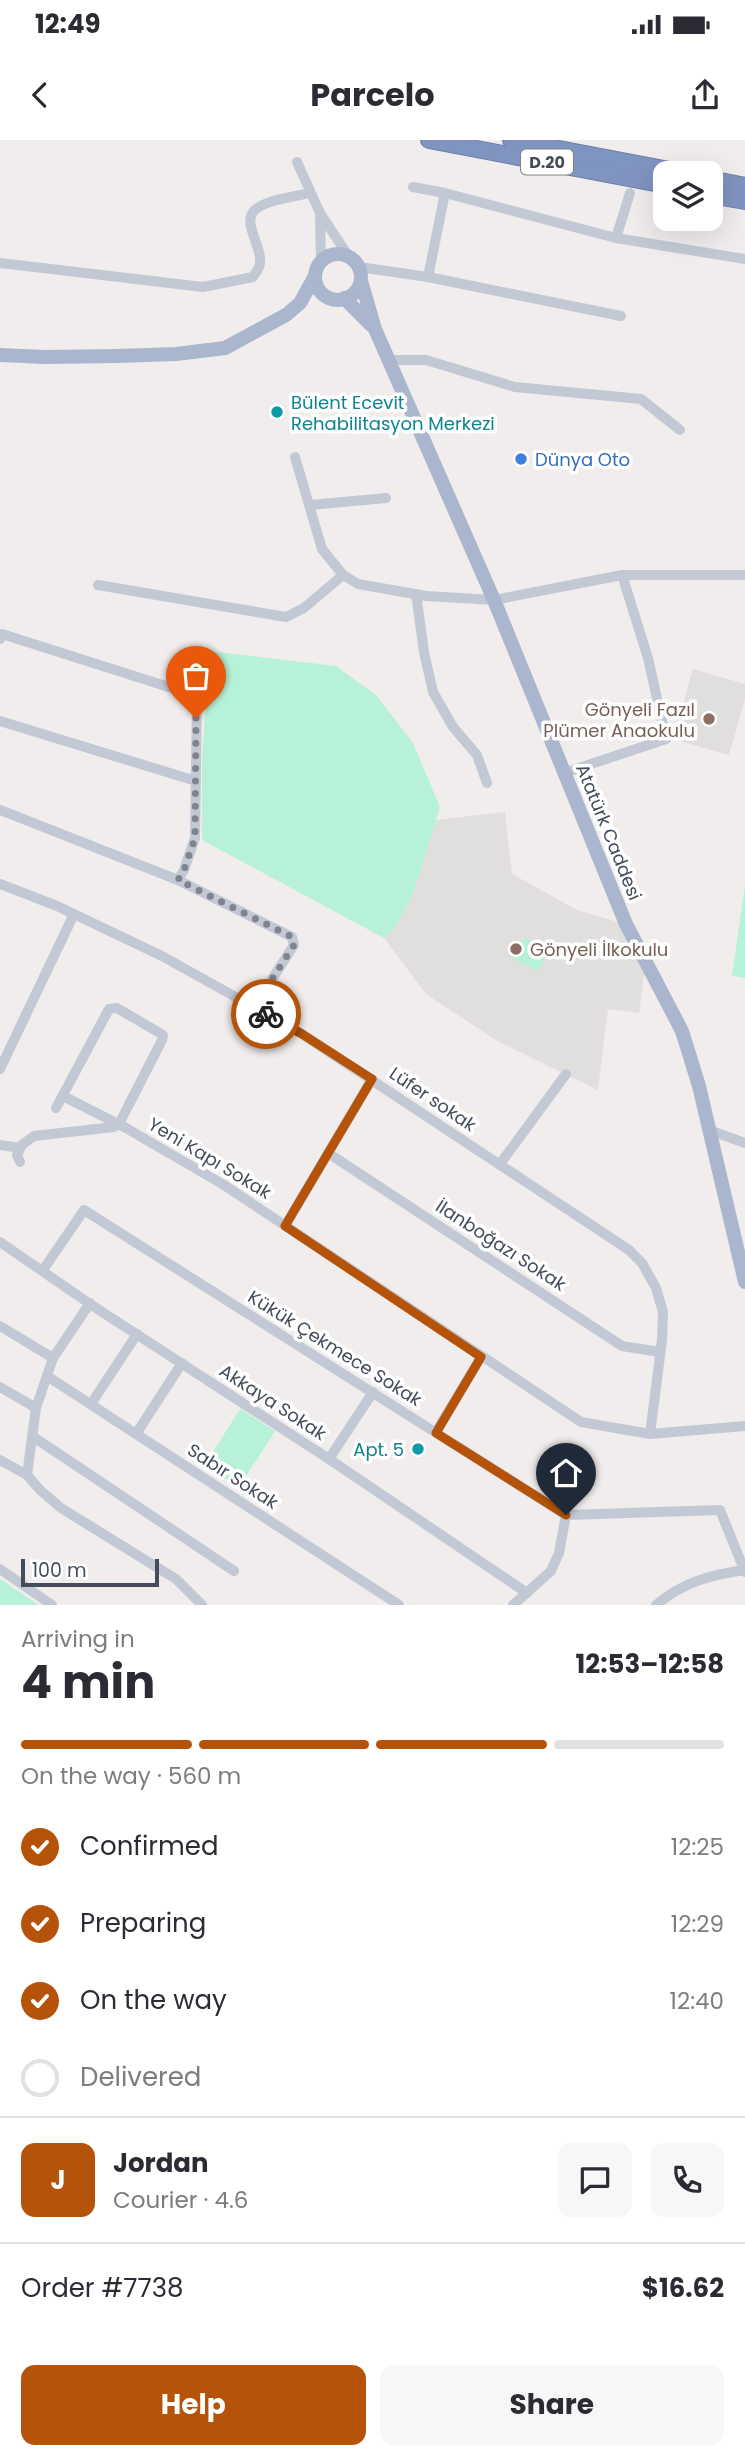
<!DOCTYPE html>
<html lang="en">
<head>
<meta charset="utf-8">
<style>
	body { margin:0; font-family:Poppins,sans-serif; background:#f7f7f7; color:#2b2b33; height:100vh; display:flex; flex-direction:column; font-size:26px; white-space:nowrap }
	* { box-sizing:border-box; margin:0 }
	p { font-size:23px; color:#7c7c81 }
	.icon { flex:none; width:38px; height:38px; fill:none; stroke:currentColor; stroke-width:2; stroke-linecap:round; stroke-linejoin:round }
	.map { position:relative; height:1465px; overflow:hidden }
	.details { display:flex; flex-direction:column; background:#fff; flex:1 }
	.details>* { flex:none }
	.buttons { position:absolute; left:653px; top:21px; display:grid; gap:14px }
	.buttons a { display:grid; place-items:center; width:70px; height:70px; border-radius:14px; background:#fff; box-shadow:0 7px 28px #0002; font-size:35px }
	.scale { position:absolute; left:21px; bottom:18px; width:138px; box-sizing:border-box; padding-left:7px; border:4px solid #444c5b; border-top:0; font-size:19px; line-height:24px; white-space:nowrap; color:#444c5b; -webkit-text-stroke:5px #fff; paint-order:stroke }
	.pin { position:absolute; display:grid; place-items:center; width:60px; height:60px; color:#fff; margin:-72px -30px; border-radius:50% 50% 50% 0; rotate:-45deg; box-shadow:0 0 7px #0007 }
	.pin .icon { rotate:45deg }
	.courier { position:absolute; display:grid; place-items:center; width:70px; height:70px; margin:-35px; border:5px solid #b45309; border-radius:50%; background:#fff; color:#222; box-shadow:0 2px 9px #0007 }
	.overview em { font-style:normal; font-weight:700 }
	.overview div { display:flex; flex-direction:column-reverse }
	.overview { display:flex; align-items:center; justify-content:space-between; height:119px; padding:0 21px }
	h1 { font-size:46px; font-weight:700; line-height:52px }
	.bar { display:grid; grid-template-columns:repeat(4,1fr); gap:10px 7px; align-content:center; height:84px; padding:0 21px }
	.bar i { height:9px; border-radius:5px; background:#e1e1e2 }
	.bar .selected { background:#b45309 }
	.bar p { grid-column:span 4 }
	.line { display:flex; align-items:center; gap:18px; padding:0 21px; border-top:2px solid #e1e1e2 }
	.line div { flex:1 }
	.round { display:grid; place-items:center; flex:none; width:74px; height:74px; border-radius:14px; background:#f7f7f7 }
	ol { padding:0 21px; list-style:none }
	li { display:flex; align-items:center; gap:21px; height:77px }
	li p { margin-inline-start:auto }
	li .icon { padding:7px; border-radius:50%; background:#b45309; color:#fff; stroke-width:4 }
	li:last-child { color:#7c7c81 }
	li i { width:38px; height:38px; border:4px solid #e1e1e2; border-radius:50% }
	.button { display:flex; gap:14px; margin-top:auto; padding:14px 21px }
	.button a { flex:1; height:80px; border-radius:14px; background:#b45309; color:#fff; font-size:28px; font-weight:700; line-height:80px; text-align:center }
	.button a+a { background:#f7f7f7; color:#2b2b33 }
	.status { display:flex; justify-content:space-between; align-items:center; height:49px; padding:0 35px; background:#fff; direction:ltr }
	.status svg { height:19px; fill:currentColor }
	header { display:flex; justify-content:space-between; align-items:center; height:91px; padding:0 21px; background:#fff; font-size:32px; font-weight:700 }
	.map>svg:first-child { display:block }
	.education { fill:#e1dede }
	.green { fill:#b7f1d8 }
	.lines { fill:none; stroke-linecap:round; stroke-linejoin:round }
	.highway-casing { stroke:#6c7fab; stroke-width:18 }
	.minor { stroke:#c2c9d5; stroke-width:10 }
	.major { stroke:#aab6ce; stroke-width:14 }
	.highway { stroke:#8094c0; stroke-width:16 }
	.done { stroke:#80848e; stroke-width:7; stroke-dasharray:0 12.6 }
	.route { stroke:#b45309; stroke-width:9 }
	.culture-dot { fill:#0f9aa8; stroke:#fff; stroke-width:2.5 }
	.shop-dot { fill:#3f7fe0; stroke:#fff; stroke-width:2.5 }
	.education-dot { fill:#8d6e63; stroke:#fff; stroke-width:2.5 }
	.labels { text-anchor:middle; dominant-baseline:central; stroke-width:7; stroke-linejoin:round; paint-order:stroke }
	.shield { fill:#fff; stroke:#7c828c; stroke-width:2 }
	.shield-label { font-size:16px; font-weight:bold; fill:#444c5b }
	.culture-label { font-size:18px; fill:#0d838f; stroke:#fff; text-anchor:start }
	.shop-label { font-size:18px; fill:#366cbe; stroke:#fff; text-anchor:start }
	.education-label { font-size:18px; fill:#785e54; stroke:#fff; text-anchor:end }
	.street-label { font-size:18px; fill:#444c5b; stroke:#fff }
</style>
</head>
<body>
<div class="status"><b>12:49</b><svg viewBox="0 0 49 12"><path d="M0 12V9h3v3zM5 12V6h3v6zM10 12V3h3v9zM15 12V0h3v12zM26 1h20v11H26zM47 4h2v5h-2z"/></svg></div>
<header><svg class="icon" aria-label="back" viewBox="0 0 24 24"><path d="M15 5l-7 7 7 7"/></svg>Parcelo<svg class="icon" aria-label="share" viewBox="0 0 24 24"><path d="M12 15V3M7 8l5-5 5 5M5 13v7h14v-7"/></svg></header>
<div class="map">
<svg width="745" height="1465" viewBox="0 0 745 1465">
	<rect width="100%" height="100%" fill="#f0edec"/>
	<g class="education">
		<path d="M693,529L745,544V559L729,615L673,599Z"/>
		<path d="M505,672L512,734L577,770L618,782L646,821L639,873L608,869L598,950L497,901L426,854L384,798L395,788L413,754L436,680Z"/>
	</g>
	<g class="green">
		<path d="M209,511L336,526L377,556L413,603L440,667L413,754L395,788L384,798L202,700V620Z"/>
		<path d="M745,745V838L732,836Z"/>
		<path d="M524,797L549,811L538,831L512,819Z"/>
		<path d="M240,1269L275,1291L239,1347L204,1326Z"/>
		<path d="M0,1439L39,1465H0Z"/>
	</g>
	<g class="lines">
		<defs>
			<g id="highway">
				<path d="M429,0L665,45"/>
				<path d="M511,0L685,33"/>
				<path d="M710,39L745,46"/>
				<path d="M710,55L745,61"/>
			</g>
		</defs>
		<use href="#highway" class="highway-casing"/>
		<g class="minor">
			<path d="M297,22L320,73L349,117"/>
			<path d="M413,47L445,53L616,98L745,119"/>
			<path d="M320,75L321,122"/>
			<path d="M616,98L630,53"/>
			<path d="M0,123L203,147L253,137C255,133 258,131 259,127C266,110 239,82 256,69C270,59 293,57 310,53"/>
			<path d="M359,127L428,137L621,176"/>
			<path d="M428,137L445,53"/>
			<path d="M390,220H426L515,247L641,259L680,290"/>
			<path d="M295,317L322,409L343,435L358,444L426,456L494,460L622,435H745"/>
			<path d="M310,365L386,358"/>
			<path d="M98,445L286,477L304,468L343,435"/>
			<path d="M416,454L424,512L433,552L453,587L477,615L487,643"/>
			<path d="M0,499L2,494L197,556L195,698L184,730L178,740L292,797L294,805L254,867"/>
			<path d="M0,581L196,641"/>
			<path d="M564,633L666,599L648,518L622,435"/>
			<path d="M0,670L178,740"/>
			<path d="M0,744L57,766L162,816L302,894L629,1110L642,1123L656,1148L663,1172L662,1200L650,1294"/>
			<path d="M0,929L74,774"/>
			<path d="M63,956L126,988L224,1045L581,1282L650,1294L745,1286"/>
			<path d="M709,990L745,1003"/>
			<path d="M0,1005L20,1008"/>
			<path d="M328,1013L622,1206L660,1212"/>
			<path d="M20,1022L17,1015L22,1005L34,996L114,987L119,984L162,900L163,895L117,868L109,869L56,968"/>
			<path d="M500,1024L566,934"/>
			<path d="M285,1086L372,939"/>
			<path d="M0,1102L93,1166L329,1319L527,1453"/>
			<path d="M43,1130L84,1070L566,1375"/>
			<path d="M0,1186L53,1218"/>
			<path d="M47,1236L399,1465"/>
			<path d="M0,1247L36,1268"/>
			<path d="M91,1264L137,1194"/>
			<path d="M436,1292L481,1217"/>
			<path d="M136,1294L182,1223"/>
			<path d="M32,1296L234,1431"/>
			<path d="M329,1319L373,1252"/>
			<path d="M0,1320L27,1335L40,1350L61,1368L176,1439L202,1465"/>
			<path d="M27,1335L36,1268L53,1218L90,1163"/>
			<path d="M566,1375L720,1370L745,1432"/>
			<path d="M0,1429L52,1465"/>
			<path d="M513,1465L551,1431L559,1413L566,1375"/>
			<path d="M656,1465C683,1442 711,1435 744,1430"/>
		</g>
		<g class="major">
			<circle cx="338" cy="137" r="23"/>
			<path d="M361,141L375,189L494,460L626,784L682,891L699,946L745,1142"/>
			<path d="M344,158L371,185"/>
			<path d="M0,215L45,217L117,216L176,214L225,208L286,175L300,163L315,136"/>
		</g>
		<use href="#highway" class="highway"/>
	</g>
	<g class="lines">
		<path class="done" d="M196,578L195,698L184,730L178,740L292,797L294,805L254,867L266,874"/>
		<path class="route" d="M266,874L302,894L372,939L285,1086L481,1217L436,1293L566,1375"/>
	</g>
	<g class="culture-dot">
		<circle cx="277" cy="272" r="7"/>
		<circle cx="418" cy="1309" r="7"/>
	</g>
	<circle class="shop-dot" cx="521" cy="319" r="7"/>
	<g class="education-dot">
		<circle cx="709" cy="579" r="7"/>
		<circle cx="516" cy="809" r="7"/>
	</g>
	<g class="labels">
		<rect class="shield" x="521" y="9.5" width="52" height="25" rx="5"/>
		<g class="shield-label">
			<text x="547" y="22">D.20</text>
		</g>
		<g class="culture-label">
			<text x="291" y="262">Bülent Ecevit<tspan x="291" dy="21">Rehabilitasyon Merkezi</tspan></text>
			<text x="404" y="1309" text-anchor="end">Apt. 5</text>
		</g>
		<g class="shop-label">
			<text x="535" y="319">Dünya Oto</text>
		</g>
		<g class="education-label">
			<text x="695" y="569">Gönyeli Fazıl<tspan x="695" dy="21">Plümer Anaokulu</tspan></text>
			<text x="530" y="809" text-anchor="start">Gönyeli İlkokulu</text>
		</g>
		<g class="street-label">
			<text transform="translate(609 692) rotate(68)">Atatürk Caddesi</text>
			<text transform="translate(433 959) rotate(34)">Lüfer sokak</text>
			<text transform="translate(210 1018) rotate(31)">Yeni Kapı Sokak</text>
			<text transform="translate(501 1105) rotate(33)">İlanboğazı Sokak</text>
			<text transform="translate(335 1208) rotate(32)">Kükük Çekmece Sokak</text>
			<text transform="translate(273 1262) rotate(33)">Akkaya Sokak</text>
			<text transform="translate(233 1336) rotate(33)">Sabır Sokak</text>
		</g>
	</g>
</svg>
<div class="buttons">
<a><svg class="icon" aria-label="layers" viewBox="0 0 24 24"><path d="M12 4l9 5-9 5-9-5zM3 14l9 5 9-5"/></svg></a>
</div>
<div class="scale">100 m</div>
<div class="pin" style="left:196px;top:578px;background:#ea580c"><svg class="icon" aria-label="bag" viewBox="0 0 24 24"><path d="M5 8h14l-1 12H6zM9 8a3 3 0 0 1 6 0"/></svg></div>
<div class="pin" style="left:566px;top:1375px;background:#1f2937"><svg class="icon" aria-label="home" viewBox="0 0 24 24"><path d="M3 11l9-7 9 7M6 9v11h12V9"/></svg></div>
<div class="courier" style="left:266px;top:874px"><svg class="icon" aria-label="bike" viewBox="0 0 24 24"><circle cx="6" cy="16" r="4"/><circle cx="18" cy="16" r="4"/><path d="M6 16l4-8h5l3 8M10 8l3 8H6M13 5h3"/></svg></div>
</div>
<section class="details">
<div class="overview"><div><h1>4 min</h1><p>Arriving in</p></div><em>12:53–12:58</em></div>
<div class="bar"><i class="selected"></i><i class="selected"></i><i class="selected"></i><i></i><p>On the way · 560 m</p></div>
<ol>
<li><svg class="icon" aria-label="check" viewBox="0 0 24 24"><path d="M5 12l5 5 9-10"/></svg>Confirmed<p>12:25</p></li>
<li><svg class="icon" aria-label="check" viewBox="0 0 24 24"><path d="M5 12l5 5 9-10"/></svg>Preparing<p>12:29</p></li>
<li><svg class="icon" aria-label="check" viewBox="0 0 24 24"><path d="M5 12l5 5 9-10"/></svg>On the way<p>12:40</p></li>
<li><i></i>Delivered</li>
</ol>
<div class="line" style="height:126px"><b class="round" style="background:#b45309;color:#fff">J</b><div><b>Jordan</b><p>Courier · 4.6</p></div><a class="round"><svg class="icon" aria-label="chat" viewBox="0 0 24 24"><path d="M4 5h16v11H9l-5 4z"/></svg></a><a class="round"><svg class="icon" aria-label="phone" viewBox="0 0 24 24"><path d="M5 4h4l2 5-3 2q2 4 5 5l2-3 5 2v4C11 20 4 13 5 4z"/></svg></a></div>
<div class="line" style="height:91px"><div>Order #7738</div><b>$16.62</b></div>
<div class="button"><a>Help</a><a>Share</a></div>
</section>
</body>
</html>
